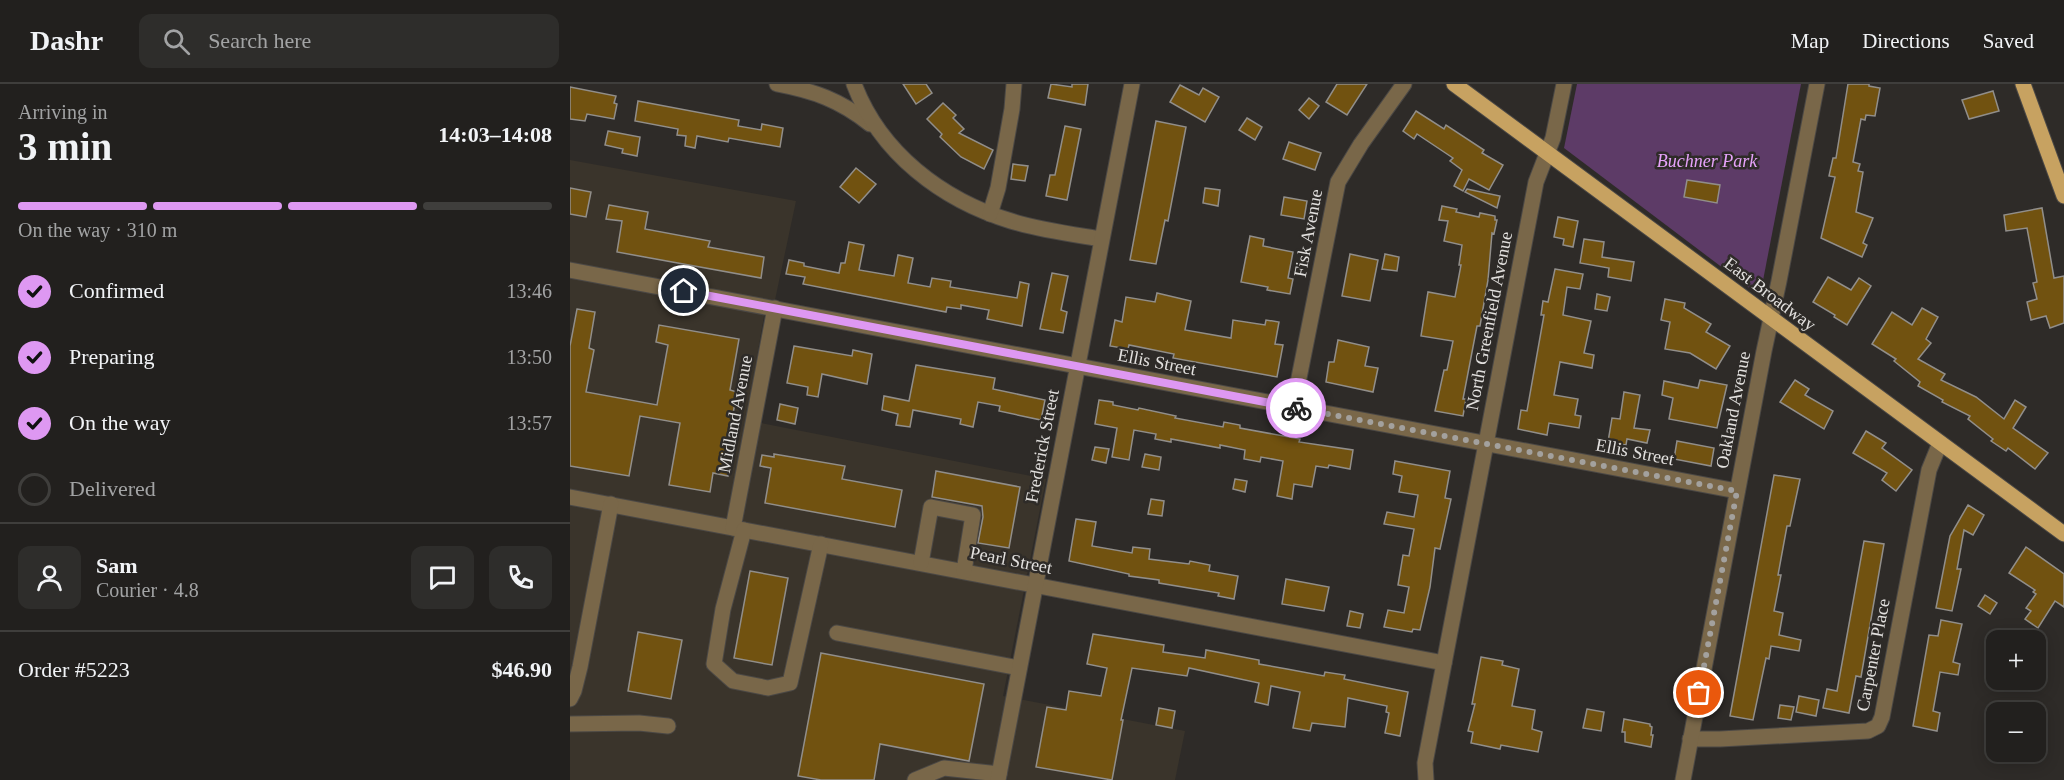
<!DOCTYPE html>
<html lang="en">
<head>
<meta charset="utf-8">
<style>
	body { margin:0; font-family:"Times New Roman",serif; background:#2e2d2b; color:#f1f3f6; height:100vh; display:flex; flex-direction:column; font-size:22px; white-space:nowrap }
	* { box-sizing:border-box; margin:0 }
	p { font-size:20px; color:#a2a3a4 }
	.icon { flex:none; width:33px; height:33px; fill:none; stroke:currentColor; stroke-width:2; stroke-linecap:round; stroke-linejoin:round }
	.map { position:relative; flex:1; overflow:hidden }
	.sheet { display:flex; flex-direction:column; background:#22201e; width:570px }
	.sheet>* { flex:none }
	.controls { position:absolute; left:1416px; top:546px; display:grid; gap:12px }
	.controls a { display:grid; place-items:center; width:60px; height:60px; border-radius:12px; background:#22201e; box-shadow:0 3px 15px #0003,0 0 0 2px #3f3e3c; font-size:30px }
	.pin { position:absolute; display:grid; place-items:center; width:51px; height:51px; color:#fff; margin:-26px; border:3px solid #fff; border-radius:50%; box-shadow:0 2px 6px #0007 }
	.courier { position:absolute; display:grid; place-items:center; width:60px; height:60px; margin:-30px; border:4px solid #de98f2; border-radius:50%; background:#fff; color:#222; box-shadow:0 2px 8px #0007 }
	.overview em { font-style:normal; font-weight:700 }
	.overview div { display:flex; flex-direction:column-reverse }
	.overview { display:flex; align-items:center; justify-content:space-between; height:102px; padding:0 18px }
	h1 { font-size:39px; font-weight:700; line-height:45px }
	.bar { display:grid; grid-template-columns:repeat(4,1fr); gap:9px 6px; align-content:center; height:72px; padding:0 18px }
	.bar i { height:8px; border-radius:4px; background:#3f3e3c }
	.bar .on { background:#de98f2 }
	.bar p { grid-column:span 4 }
	.line { display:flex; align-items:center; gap:15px; padding:0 18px; border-top:2px solid #3f3e3c }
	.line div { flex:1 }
	.round { display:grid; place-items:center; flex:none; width:63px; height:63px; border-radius:12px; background:#2e2d2b }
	ol { padding:0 18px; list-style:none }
	li { display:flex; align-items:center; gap:18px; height:66px }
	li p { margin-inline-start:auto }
	li .icon { padding:6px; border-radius:50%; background:#de98f2; color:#111; stroke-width:4 }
	li:last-child { color:#a2a3a4 }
	li i { width:33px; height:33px; border:3px solid #3f3e3c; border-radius:50% }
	header { display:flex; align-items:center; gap:36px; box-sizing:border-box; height:84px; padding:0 30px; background:#22201e; border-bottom:2px solid #3f3e3c }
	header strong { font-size:28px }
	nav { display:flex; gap:33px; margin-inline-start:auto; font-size:21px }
	.search { width:420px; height:54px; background:#2e2d2b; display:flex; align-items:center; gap:15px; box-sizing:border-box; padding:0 21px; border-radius:12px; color:#a2a3a4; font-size:22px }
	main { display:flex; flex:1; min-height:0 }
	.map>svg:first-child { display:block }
	.built { fill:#3a342b }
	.green { fill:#5d3b67 }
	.building { fill:#715210; stroke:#918e8a; stroke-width:1.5 }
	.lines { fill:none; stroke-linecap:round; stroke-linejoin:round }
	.minor-casing { stroke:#4b4845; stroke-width:17 }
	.major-casing { stroke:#4b4845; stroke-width:17 }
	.minor { stroke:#796749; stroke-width:15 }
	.major { stroke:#c7a261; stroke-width:15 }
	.done { stroke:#a3a19e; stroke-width:6; stroke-dasharray:0 10.8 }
	.route { stroke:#de98f2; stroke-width:8 }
	.labels { text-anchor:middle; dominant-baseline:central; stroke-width:5; stroke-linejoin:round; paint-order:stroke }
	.park-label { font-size:18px; font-style:italic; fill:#e6a2fa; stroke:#2e2b28 }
	.street-label { font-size:18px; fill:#e2e0de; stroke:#2e2b28 }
</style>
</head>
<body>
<header>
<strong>Dashr</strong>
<div class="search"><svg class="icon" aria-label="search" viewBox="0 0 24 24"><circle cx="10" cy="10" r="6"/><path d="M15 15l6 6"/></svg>Search here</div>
<nav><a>Map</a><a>Directions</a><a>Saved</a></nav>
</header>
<main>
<section class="sheet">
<div class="overview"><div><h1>3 min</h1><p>Arriving in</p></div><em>14:03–14:08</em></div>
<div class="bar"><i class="on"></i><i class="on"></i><i class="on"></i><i></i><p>On the way · 310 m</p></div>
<ol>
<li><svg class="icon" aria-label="check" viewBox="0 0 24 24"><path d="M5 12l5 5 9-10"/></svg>Confirmed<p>13:46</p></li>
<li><svg class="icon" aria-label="check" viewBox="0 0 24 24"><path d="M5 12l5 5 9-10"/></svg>Preparing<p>13:50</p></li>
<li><svg class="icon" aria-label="check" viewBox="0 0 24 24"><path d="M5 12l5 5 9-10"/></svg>On the way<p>13:57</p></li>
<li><i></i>Delivered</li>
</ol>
<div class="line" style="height:108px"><a class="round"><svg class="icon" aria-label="person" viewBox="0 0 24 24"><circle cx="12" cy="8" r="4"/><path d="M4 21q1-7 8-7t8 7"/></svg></a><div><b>Sam</b><p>Courier · 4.8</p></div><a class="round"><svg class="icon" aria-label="chat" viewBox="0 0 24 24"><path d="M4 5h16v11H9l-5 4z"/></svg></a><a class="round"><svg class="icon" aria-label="phone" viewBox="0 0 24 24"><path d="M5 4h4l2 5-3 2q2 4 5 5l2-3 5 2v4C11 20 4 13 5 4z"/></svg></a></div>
<div class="line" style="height:78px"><div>Order #5223</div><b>$46.90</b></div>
</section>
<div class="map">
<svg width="1494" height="696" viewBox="0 0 1494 696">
	<rect width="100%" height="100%" fill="#2e2b28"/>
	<path class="built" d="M0,76L226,117L205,216L197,215L176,336L476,395L433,612L615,647L605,696H0Z"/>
	<path class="green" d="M1007,0H1231L1190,212L994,64Z"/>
	<g class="building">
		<path d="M333,0H356L362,9L346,20Z"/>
		<path d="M481,0L502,3V0H518L515,21L478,14Z"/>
		<path d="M767,0H797L777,31L756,18Z"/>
		<path d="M1278,0H1299V2L1310,4L1305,32L1296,31L1295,36L1291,35L1283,78L1290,80L1288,87L1293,88L1286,128L1303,134L1293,159L1297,161L1292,173L1251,154L1265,93L1259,92L1263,74H1266Z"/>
		<path d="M610,1L629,11L633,4L649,13L635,38L600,18Z"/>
		<path d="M0,3L46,12L44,19L47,20L44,35L17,30L15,37L0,35Z"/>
		<path d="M1423,7L1429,27L1399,35L1392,16Z"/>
		<path d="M739,14L749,22L739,35L729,26Z"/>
		<path d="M68,17L169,36L168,42L191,46L192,40L213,44L210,63L159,54L158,58L127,52L125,64L115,62L116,52L107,51L108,45L65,37Z"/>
		<path d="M373,19L386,31L383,34L394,45L389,49L423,66L414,85L391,73L370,53L372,50L357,35Z"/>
		<path d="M846,27L874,45L876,41L914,66L912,69L933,81L919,106L899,95L893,107L884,102L892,86L880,77L883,74L847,50L844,55L833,47Z"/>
		<path d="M677,34L692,43L685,56L669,46Z"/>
		<path d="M586,37L616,43L598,137L595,136L586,180L560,176Z"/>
		<path d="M495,42L511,45L497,116L476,112L480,91H485Z"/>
		<path d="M38,47L70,53L67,72L52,69L53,65L35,61Z"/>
		<path d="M719,58L751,69L745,86L713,75Z"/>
		<path d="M443,80L458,82L455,97L441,95Z"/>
		<path d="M286,84L306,100L289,119L270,103Z"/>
		<path d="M1117,96L1150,101L1147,119L1114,113Z"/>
		<path d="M0,104L21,108L16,133L0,130Z"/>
		<path d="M635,104L650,106L648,122L633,119Z"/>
		<path d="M897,105L930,112L927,124L895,108Z"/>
		<path d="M714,113L737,117L734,135L711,131Z"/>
		<path d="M39,121L78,128L75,145L140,157L138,163L194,173L191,194L47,168L52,137L36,135Z"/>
		<path d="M872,122L887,125L886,128L909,133L910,129L925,132V136H927L924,150L922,149L918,196L910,242H907L893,315H896L893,332L865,327L874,286H877L883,257L851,252L858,208L885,213L891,181H889L892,161L874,157L878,137L869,136Z"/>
		<path d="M1472,124L1484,194L1494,192V239L1480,244L1476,232L1461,236L1457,218L1467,215L1463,199L1467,198L1457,144L1436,147L1434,131Z"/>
		<path d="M988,133L1008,137L1003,163L993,161L994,155L984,153Z"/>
		<path d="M680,152L694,155L693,162L723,168L718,194L723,195L720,210L697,206L698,203L671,198Z"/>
		<path d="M1014,155L1034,158L1032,173L1064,178L1061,197L1038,193L1039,184L1010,179Z"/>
		<path d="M279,158L294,161L289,186L324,192L328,171L343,174L338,199L360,203L362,194L381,197L380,203L447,214L450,198L459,200L452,242L417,235L419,226L391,221V225L377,223L376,228L233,200L235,193L216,190L219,176L234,179V182L269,189L271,179H275Z"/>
		<path d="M780,170L808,176L800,217L772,212Z"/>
		<path d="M815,170L829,173L827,187L812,185Z"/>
		<path d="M985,185L1013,190L1010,205L997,203L993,231L1021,237L1014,269L1024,271L1022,284L990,278L984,311L1008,315L1005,331L1011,332L1009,344L979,339L977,351L948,345L951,326L957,327L974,231H971L973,217L978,218Z"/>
		<path d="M482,189L498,192L491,226L497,228L493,249L470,245Z"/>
		<path d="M1258,193L1281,206L1289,194L1301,202L1277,241L1264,233L1265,231L1243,218Z"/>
		<path d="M587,209L621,217L615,246L661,254L663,236L695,241L696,236L709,238L705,260L713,261L707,293L603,274L604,270L559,261L558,265L540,262L545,236L552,238L556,213L585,218Z"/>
		<path d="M1027,210L1040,213L1037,227L1025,225Z"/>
		<path d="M1095,215L1115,219L1114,224L1141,240L1136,248L1160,262L1146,285L1120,269L1095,265L1100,238L1091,236Z"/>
		<path d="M1352,224L1368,233L1356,255L1361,259L1348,275L1375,290L1371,296L1406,313L1434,335L1445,316L1456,323L1443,344L1478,369L1465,385L1438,364L1436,367L1421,357L1423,355L1398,335L1400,332L1372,318L1373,316L1348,302L1350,298L1324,277L1326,275L1302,260L1322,228L1342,241Z"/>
		<path d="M7,225L25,228L19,264L24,266L16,308L87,321L98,261L86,258L89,241L169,255L160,306L167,308L162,335L168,336L158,392L143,389L140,408L99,401L110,339L70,332L59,392L0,382V262Z"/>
		<path d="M768,256L799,263L795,282L808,284L803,308L756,298L759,278H764Z"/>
		<path d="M224,262L282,272L283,266L302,270L297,300L252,290L248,313L237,311L238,303L217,299Z"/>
		<path d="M346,281L425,294L423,305L475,316L471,336L429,327L430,322L408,318L403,343L390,340L391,335L343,326L340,343L326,341L328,330L312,326L314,312L339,317Z"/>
		<path d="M1130,296L1157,301L1147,344L1099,335L1103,314L1092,311L1094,297L1128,304Z"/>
		<path d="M1225,296L1239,305L1235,311L1263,327L1254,345L1210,318Z"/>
		<path d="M1054,308L1070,311L1064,344L1080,346L1077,359L1057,355L1056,361L1038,358L1042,334L1050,335Z"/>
		<path d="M529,316L543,318V321L568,326L569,324L606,332L605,334L653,343L654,338L670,341V344L730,355L729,358L783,366L780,385L759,381L758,384L746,382L742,403L724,400L722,415L707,412L713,377L691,373L690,378L674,375L675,366L650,361V364L601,355V358L585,355L586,350L564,346L559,376L542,373L547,344L525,340Z"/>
		<path d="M210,320L228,324L225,340L207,336Z"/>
		<path d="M1296,347L1316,359L1312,364L1342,386L1326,407L1312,396L1317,389L1283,369Z"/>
		<path d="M1107,357L1144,364L1141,382L1104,375Z"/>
		<path d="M525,363L539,365L536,379L522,376Z"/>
		<path d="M204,370L275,382L272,395L332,406L325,443L195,419L201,384L190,382L192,371L204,373Z"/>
		<path d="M575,370L591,373L589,386L572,383Z"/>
		<path d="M825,377L880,387L875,414L881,415L870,465L865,464L860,503L850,546L843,545L842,548L814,543L818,526L834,529L839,503L828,501L833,471L839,472L844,445L814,440L817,428L844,433L848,411L829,408L832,392L823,390Z"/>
		<path d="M366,387L450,403L439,464L408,459L413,433L412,422L362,413Z"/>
		<path d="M1204,391L1230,395L1220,442H1217L1208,491H1211L1204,527L1213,529L1209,551L1231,556L1229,567L1201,562L1199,575L1196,574L1183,636L1160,632Z"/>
		<path d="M665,395L677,397L675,408L663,405Z"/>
		<path d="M581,415L594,417L592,432L578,430Z"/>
		<path d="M1398,421L1414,431L1403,451L1394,446L1387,485H1391L1382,527L1366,524L1380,452Z"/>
		<path d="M506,435L526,438L522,462L562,469L563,463L580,465L579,475L619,480L620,477L640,481L639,487L668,492L664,515L648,512L649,509L589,499V496L559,492V490L499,477Z"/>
		<path d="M1294,457L1314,460L1291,593L1286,592L1279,629L1253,624L1257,605L1267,607Z"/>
		<path d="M1456,463L1494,490V523L1485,517L1468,544L1455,535L1461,527L1456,524L1466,510L1463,508L1465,506L1439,489Z"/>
		<path d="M180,487L218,494L202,581L164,574Z"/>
		<path d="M716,495L759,503L754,527L712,520Z"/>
		<path d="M1415,511L1427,519L1420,530L1408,522Z"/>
		<path d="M780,527L793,530L790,544L777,542Z"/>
		<path d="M1371,536L1392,540L1383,578L1390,580L1388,591L1370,588L1363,627L1370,629L1367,647L1343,642L1359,551L1368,552Z"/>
		<path d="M68,548L112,556L101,615L58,607Z"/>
		<path d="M523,550L594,561L593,568L635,574L636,566L689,576V580L717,585L754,592L755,588L775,591L774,595L838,608L830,652L815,649L819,629L816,628L817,622L778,614L775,643L742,639L740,647L723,644L730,608L701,602L698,621L685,618L689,599L619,584L617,592L562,584L551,636H553L542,696L466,683L477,623L496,626L499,607L531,612L537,584L517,580Z"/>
		<path d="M251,569L414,600L399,677L310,660L304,696H251L228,692Z"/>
		<path d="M911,573L933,577L932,581L949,585L942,622L965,626L962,645L972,648L968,668L931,661L930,665L901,659L903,648L898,647L905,620H902Z"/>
		<path d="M1229,612L1249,616L1246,632L1226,628Z"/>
		<path d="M1210,621L1224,623L1221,636L1208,634Z"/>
		<path d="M589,624L605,627L602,644L586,641Z"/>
		<path d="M1017,625L1034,628L1031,647L1013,644Z"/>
		<path d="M1054,635L1080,640V642L1082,643L1081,651H1083L1081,663L1055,658V648H1052Z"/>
	</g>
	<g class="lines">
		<defs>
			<g id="minor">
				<path d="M207,0C244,7 270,16 300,40"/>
				<path d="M284,0C310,69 372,116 441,137C470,146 501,150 531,155"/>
				<path d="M420,130L428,104L442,25L444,0"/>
				<path d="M0,186L1167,407"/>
				<path d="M723,324L768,98L791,60L834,0"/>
				<path d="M0,413L874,579"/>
				<path d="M163,444L205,224"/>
				<path d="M174,446L153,525L144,580L163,597L198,604L220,599L251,460"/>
				<path d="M351,479L361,423L403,431L394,487"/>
				<path d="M267,549L449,584"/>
				<path d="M0,615L4,607L10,583L41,420"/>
				<path d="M0,640L69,639L98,642"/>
				<path d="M1120,655H1150L1298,647L1308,642L1312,633L1359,386L1370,359"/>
				<path d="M345,696L374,684L429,690"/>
				<path d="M428,696L562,0"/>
				<path d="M856,696L855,679L966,98L983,54L994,0"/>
				<path d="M1113,696L1194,267L1209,197L1247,0"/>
			</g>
			<g id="major">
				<path d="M884,0L1494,450"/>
				<path d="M1453,0L1494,112"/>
			</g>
		</defs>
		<use href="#minor" class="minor-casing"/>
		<use href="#major" class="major-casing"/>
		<use href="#minor" class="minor"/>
		<use href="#major" class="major"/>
	</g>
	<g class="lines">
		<path class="done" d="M726,324L1167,407L1129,609"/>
		<path class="route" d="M114,207L726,324"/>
	</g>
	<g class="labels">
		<g class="park-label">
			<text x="1137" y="77">Buchner Park</text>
		</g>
		<g class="street-label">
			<text transform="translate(738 149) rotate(-79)">Fisk Avenue</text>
			<text transform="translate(1200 210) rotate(37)">East Broadway</text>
			<text transform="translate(919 237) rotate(-79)">North Greenfield Avenue</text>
			<text transform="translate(587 278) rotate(11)">Ellis Street</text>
			<text transform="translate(1163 326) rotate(-79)">Oakland Avenue</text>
			<text transform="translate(165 330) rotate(-79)">Midland Avenue</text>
			<text transform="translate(472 362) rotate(-79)">Frederick Street</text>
			<text transform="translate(1065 368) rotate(11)">Ellis Street</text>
			<text transform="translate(441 476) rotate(11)">Pearl Street</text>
			<text transform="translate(1303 571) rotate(-79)">Carpenter Place</text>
		</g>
	</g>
</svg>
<div class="controls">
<a>+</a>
<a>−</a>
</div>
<div class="pin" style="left:1129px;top:609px;background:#ea580c"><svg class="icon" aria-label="bag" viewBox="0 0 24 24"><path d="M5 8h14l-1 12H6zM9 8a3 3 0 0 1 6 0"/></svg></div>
<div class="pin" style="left:114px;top:207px;background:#1f2937"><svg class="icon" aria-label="home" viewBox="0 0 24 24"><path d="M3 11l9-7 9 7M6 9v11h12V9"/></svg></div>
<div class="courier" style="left:726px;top:324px"><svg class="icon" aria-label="bike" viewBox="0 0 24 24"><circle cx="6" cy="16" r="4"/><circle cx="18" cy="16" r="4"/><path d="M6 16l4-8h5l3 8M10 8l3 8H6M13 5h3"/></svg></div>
</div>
</main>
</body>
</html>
